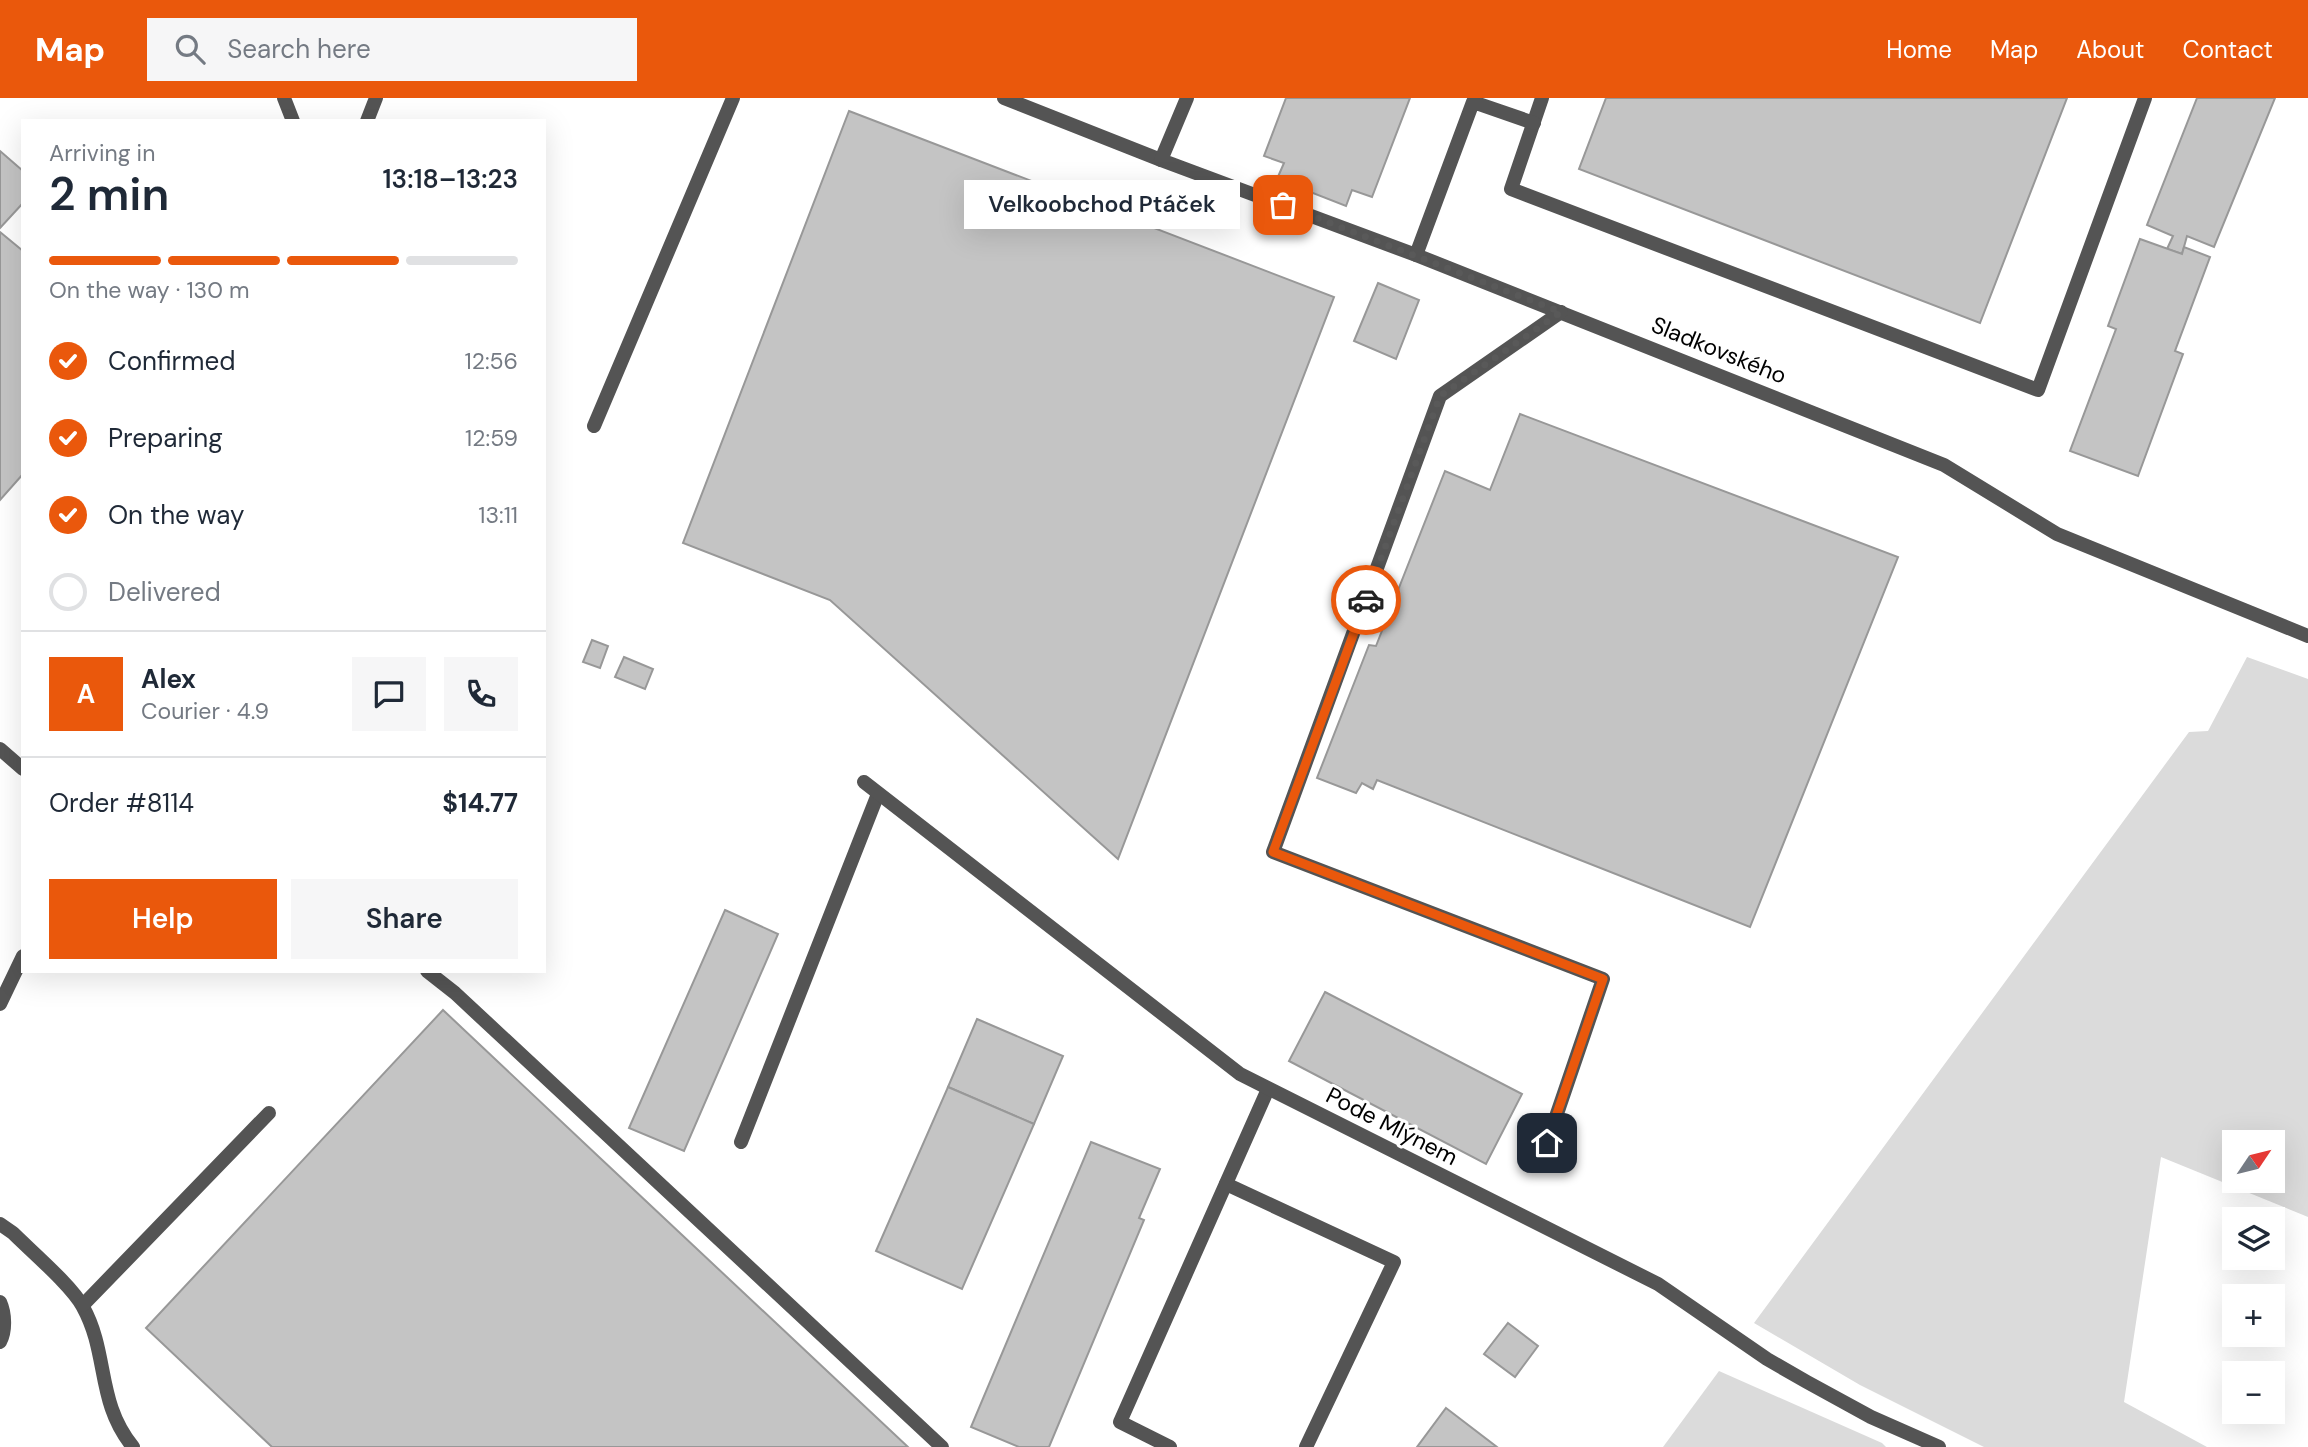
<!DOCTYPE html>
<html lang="en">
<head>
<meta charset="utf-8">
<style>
	body { margin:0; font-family:"DM Sans",sans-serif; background:#f6f6f7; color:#1f2937; height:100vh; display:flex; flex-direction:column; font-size:26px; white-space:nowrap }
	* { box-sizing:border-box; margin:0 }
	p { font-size:23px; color:#747a83 }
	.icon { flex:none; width:38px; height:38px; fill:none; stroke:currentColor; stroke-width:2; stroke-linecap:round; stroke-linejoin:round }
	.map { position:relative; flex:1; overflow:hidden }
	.side { position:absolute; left:21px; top:21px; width:525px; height:854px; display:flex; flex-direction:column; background:#fff; border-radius:0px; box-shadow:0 7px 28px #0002 }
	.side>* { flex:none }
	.needle { width:46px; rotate:55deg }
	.tools { position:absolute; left:2222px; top:1032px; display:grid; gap:14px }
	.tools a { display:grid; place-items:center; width:63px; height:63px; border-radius:0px; background:#fff; box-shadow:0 7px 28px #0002; font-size:35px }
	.pin { position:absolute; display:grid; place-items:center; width:60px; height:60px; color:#fff; margin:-30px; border-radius:14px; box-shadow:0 4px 10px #0006 }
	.courier { position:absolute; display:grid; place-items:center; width:70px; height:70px; margin:-35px; border:5px solid #ea580c; border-radius:50%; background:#fff; color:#222; box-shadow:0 2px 9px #0007 }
	.bubble { position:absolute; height:49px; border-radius:0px; background:#fff; box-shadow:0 7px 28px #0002; font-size:23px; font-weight:600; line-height:49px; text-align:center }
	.head em { font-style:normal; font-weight:600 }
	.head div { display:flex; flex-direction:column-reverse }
	.head { display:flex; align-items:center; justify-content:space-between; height:119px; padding:0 28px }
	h1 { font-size:46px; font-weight:600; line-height:52px }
	.bar { display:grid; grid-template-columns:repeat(4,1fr); gap:10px 7px; align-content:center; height:84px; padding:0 28px }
	.bar i { height:9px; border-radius:5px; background:#e0e1e3 }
	.bar .selected { background:#ea580c }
	.bar p { grid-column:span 4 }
	.line { display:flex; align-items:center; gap:18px; padding:0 28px; border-top:2px solid #e0e1e3 }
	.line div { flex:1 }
	.round { display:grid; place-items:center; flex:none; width:74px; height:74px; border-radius:0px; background:#f6f6f7 }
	ol { padding:0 28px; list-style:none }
	li { display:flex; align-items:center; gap:21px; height:77px }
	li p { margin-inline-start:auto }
	li .icon { padding:7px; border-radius:50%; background:#ea580c; color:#fff; stroke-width:4 }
	li:last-child { color:#747a83 }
	li i { width:38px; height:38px; border:4px solid #e0e1e3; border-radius:50% }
	.primary-button { display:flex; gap:14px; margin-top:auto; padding:14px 28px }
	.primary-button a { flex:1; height:80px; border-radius:0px; background:#ea580c; color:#fff; font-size:28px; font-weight:600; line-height:80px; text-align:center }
	.primary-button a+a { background:#f6f6f7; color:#1f2937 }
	header { display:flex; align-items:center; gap:42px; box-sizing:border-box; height:98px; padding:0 35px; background:#ea580c; color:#fff }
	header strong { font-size:33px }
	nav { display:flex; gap:38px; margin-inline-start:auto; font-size:24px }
	.search { width:490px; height:63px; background:#f6f6f7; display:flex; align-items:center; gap:18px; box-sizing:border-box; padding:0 24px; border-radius:0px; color:#747a83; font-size:26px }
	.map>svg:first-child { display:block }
	.green { fill:#dbdbdb; fill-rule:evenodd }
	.building { fill:#c4c4c4; stroke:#989898; stroke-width:2 }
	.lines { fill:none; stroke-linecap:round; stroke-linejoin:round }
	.lane { stroke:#545454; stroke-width:14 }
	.street { stroke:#545454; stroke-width:14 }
	.done { stroke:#595959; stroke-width:7; stroke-dasharray:0 12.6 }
	.route { stroke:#ea580c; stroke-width:9 }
	.labels { text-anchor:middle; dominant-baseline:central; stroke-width:6; stroke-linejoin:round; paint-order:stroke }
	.street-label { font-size:23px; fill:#000; stroke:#fff }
</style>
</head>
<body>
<header>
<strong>Map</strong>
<div class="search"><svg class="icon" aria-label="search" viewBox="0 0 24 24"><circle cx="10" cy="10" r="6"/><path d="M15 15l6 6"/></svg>Search here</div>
<nav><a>Home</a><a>Map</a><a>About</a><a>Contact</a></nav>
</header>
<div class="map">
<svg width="2308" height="1349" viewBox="0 0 2308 1349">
	<rect width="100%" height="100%" fill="#fff"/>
	<g class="green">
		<path d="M2247,559L2308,581V1119L2161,1059L2124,1304L2207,1349H1984L1860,1287L1754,1225L2189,634L2208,633ZM2235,1045H2273V1083H2235Z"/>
		<path d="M1719,1273L1882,1345L1886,1349H1663Z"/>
	</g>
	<g class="building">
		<path d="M1286,0H1410L1372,99L1352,92L1346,108L1277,81L1284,65L1264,58Z"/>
		<path d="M1606,0H2067L1980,225L1579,71Z"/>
		<path d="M2197,0H2275L2214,149L2187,138L2182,156L2167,151L2173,138L2147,127Z"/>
		<path d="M849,13L1334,199L1118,761L830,502L683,445Z"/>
		<path d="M0,53L23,73V105L0,130Z"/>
		<path d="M0,134L23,153V376L0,402Z"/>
		<path d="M2140,141L2182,156L2184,149L2210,159L2175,253L2183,256L2138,378L2070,353L2116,231L2108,228Z"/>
		<path d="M1378,185L1419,202L1396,261L1354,243Z"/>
		<path d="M1520,316L1898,459L1750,829L1377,682L1373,691L1362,685L1356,695L1317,680L1369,547L1376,548L1445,373L1490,392Z"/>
		<path d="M592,542L608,548L600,570L583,564Z"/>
		<path d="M624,559L653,571L645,591L615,579Z"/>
		<path d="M725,812L778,836L684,1053L629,1030Z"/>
		<path d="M1325,894L1522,996L1486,1066L1289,963Z"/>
		<path d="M443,912L599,1059L908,1349H272L146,1230Z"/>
		<path d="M977,921L1063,958L1034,1026L948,989Z"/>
		<path d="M948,989L1034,1026L962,1191L876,1153Z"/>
		<path d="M1091,1044L1160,1071L1139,1120L1144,1122L1049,1349H1019L971,1329Z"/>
		<path d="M1508,1225L1538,1248L1515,1279L1484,1256Z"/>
		<path d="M1446,1310L1497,1349H1417Z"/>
	</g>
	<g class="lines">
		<g class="lane">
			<path d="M284,0L293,23"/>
			<path d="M1004,0L1161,62"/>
			<path d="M1187,0L1161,62L1416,157L1944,367L2057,436L2308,538"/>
			<path d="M1542,0L1511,91L2038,292L2145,0"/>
			<path d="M1416,157L1473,4L1534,25"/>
			<path d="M594,328L733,0"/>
			<path d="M0,651L23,671"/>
			<path d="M427,873L455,895L942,1349"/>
			<path d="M741,1044L878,696"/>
			<path d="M1547,1045L1603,881L1273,754L1440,298L1561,214"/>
			<path d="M1226,1086L1394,1164L1306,1349"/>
			<path d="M0,1126L13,1135C31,1153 72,1188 83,1209C109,1256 96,1304 133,1349"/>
			<path d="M0,1204C5,1215 6,1233 0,1244"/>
			<path d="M83,1207L269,1015"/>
			<path d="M1170,1349L1120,1324L1268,991"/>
		</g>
		<g class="street">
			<path d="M367,23L376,0"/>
			<path d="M864,684L1240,976L1658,1186L1767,1261L1807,1284L1871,1319L1939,1349"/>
			<path d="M0,906L23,858"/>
		</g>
	</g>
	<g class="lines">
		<path class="done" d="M1283,107L1561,214L1440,298L1366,502"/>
		<path class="route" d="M1366,502L1273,754L1603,881L1547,1045"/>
	</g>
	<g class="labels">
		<g class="street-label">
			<text transform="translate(1719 252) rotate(22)">Sladkovského</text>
			<text transform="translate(1392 1028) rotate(27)">Pode Mlýnem</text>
		</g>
	</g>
</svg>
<div class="tools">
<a><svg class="needle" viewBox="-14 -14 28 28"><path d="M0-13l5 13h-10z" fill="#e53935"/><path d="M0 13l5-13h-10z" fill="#747a83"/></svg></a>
<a><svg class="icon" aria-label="layers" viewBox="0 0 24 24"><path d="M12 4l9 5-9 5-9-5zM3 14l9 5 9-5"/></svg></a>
<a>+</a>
<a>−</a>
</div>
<div class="pin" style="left:1283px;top:107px;background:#ea580c"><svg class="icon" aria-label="bag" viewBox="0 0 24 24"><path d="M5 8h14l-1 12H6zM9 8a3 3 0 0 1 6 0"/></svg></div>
<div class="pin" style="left:1547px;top:1045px;background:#1f2937"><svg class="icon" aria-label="home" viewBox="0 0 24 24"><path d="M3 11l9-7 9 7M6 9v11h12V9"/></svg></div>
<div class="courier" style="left:1366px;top:502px"><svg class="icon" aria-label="car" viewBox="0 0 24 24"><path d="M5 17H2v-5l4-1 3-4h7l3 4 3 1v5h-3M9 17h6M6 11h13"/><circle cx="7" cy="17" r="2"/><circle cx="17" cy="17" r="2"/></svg></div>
<div class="bubble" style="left:964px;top:82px;width:276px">Velkoobchod Ptáček</div>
<section class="side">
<div class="head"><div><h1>2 min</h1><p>Arriving in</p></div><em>13:18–13:23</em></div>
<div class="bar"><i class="selected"></i><i class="selected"></i><i class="selected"></i><i></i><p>On the way · 130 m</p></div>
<ol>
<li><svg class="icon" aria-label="check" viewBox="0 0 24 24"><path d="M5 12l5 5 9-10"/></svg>Confirmed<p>12:56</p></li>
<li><svg class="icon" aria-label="check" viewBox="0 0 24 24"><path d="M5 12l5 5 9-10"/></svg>Preparing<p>12:59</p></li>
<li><svg class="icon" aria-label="check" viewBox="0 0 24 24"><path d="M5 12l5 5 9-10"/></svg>On the way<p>13:11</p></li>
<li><i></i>Delivered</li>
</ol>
<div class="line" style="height:126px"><b class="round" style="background:#ea580c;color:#fff">A</b><div><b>Alex</b><p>Courier · 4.9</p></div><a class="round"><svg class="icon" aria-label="chat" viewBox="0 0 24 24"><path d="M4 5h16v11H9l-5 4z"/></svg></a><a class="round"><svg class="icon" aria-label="phone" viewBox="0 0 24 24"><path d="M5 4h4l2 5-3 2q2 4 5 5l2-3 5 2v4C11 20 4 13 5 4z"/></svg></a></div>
<div class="line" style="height:91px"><div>Order #8114</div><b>$14.77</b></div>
<div class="primary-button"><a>Help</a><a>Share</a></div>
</section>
</div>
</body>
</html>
